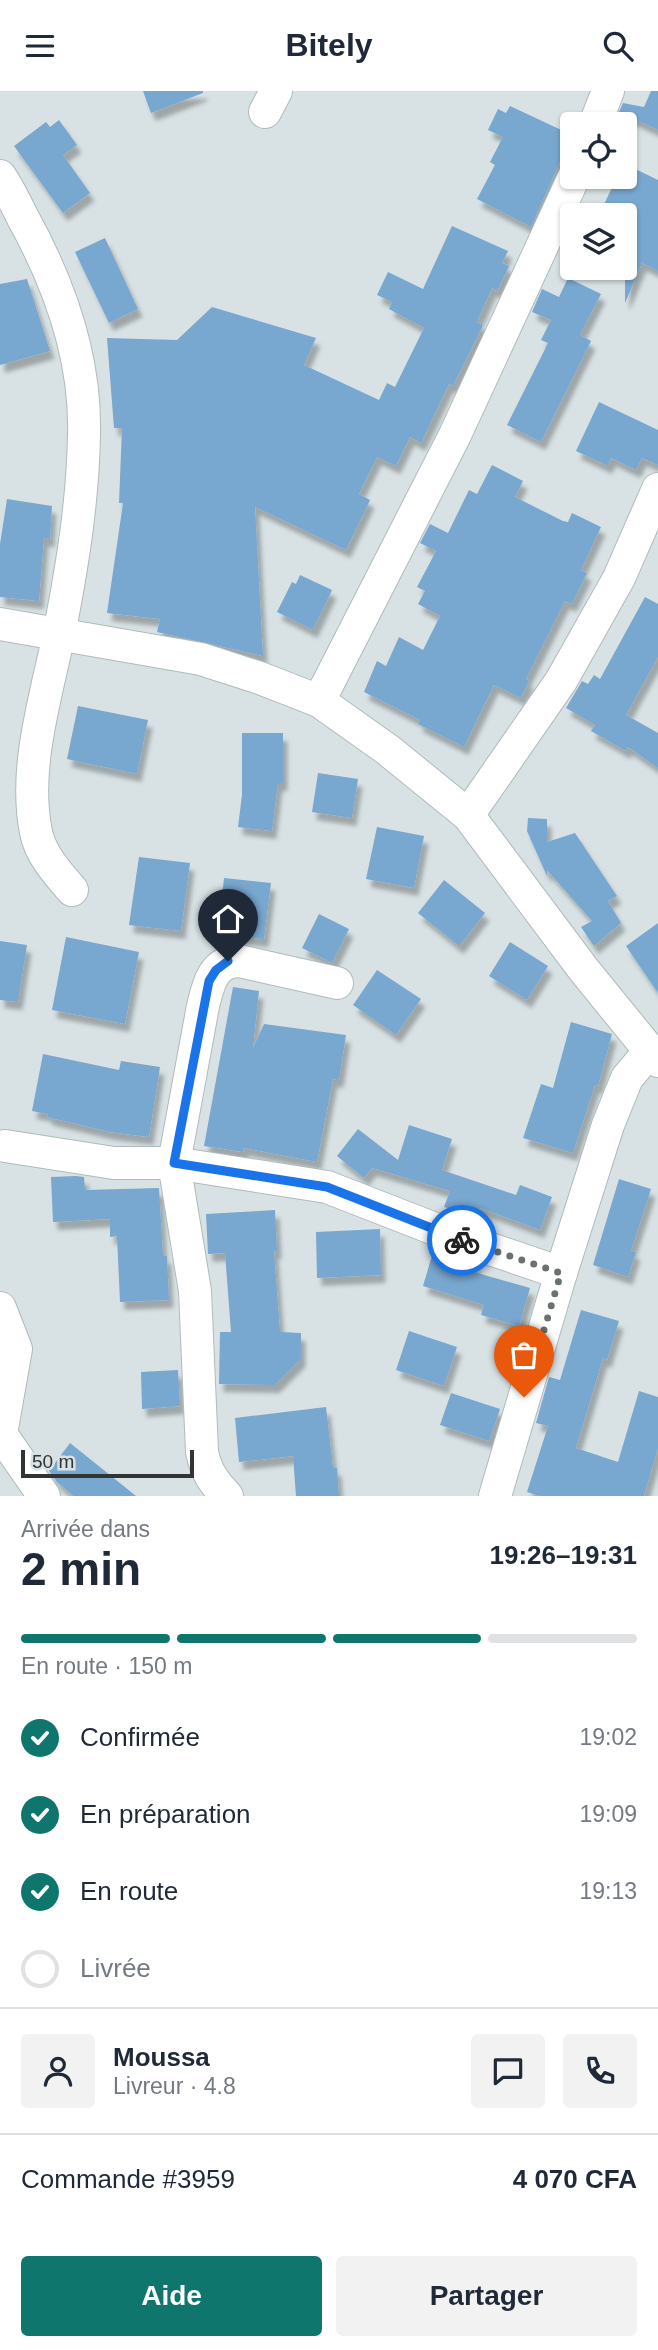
<!DOCTYPE html>
<html lang="fr">
<head>
<meta charset="utf-8">
<style>
	body { margin:0; font-family:Arial,sans-serif; background:#f2f2f3; color:#1f2937; height:100vh; display:flex; flex-direction:column; font-size:26px; white-space:nowrap }
	* { box-sizing:border-box; margin:0 }
	p { font-size:23px; color:#747a83 }
	.icon { flex:none; width:38px; height:38px; fill:none; stroke:currentColor; stroke-width:2; stroke-linecap:round; stroke-linejoin:round }
	.map { position:relative; height:1405px; overflow:hidden }
	.drawer { display:flex; flex-direction:column; background:#fff; flex:1 }
	.drawer>* { flex:none }
	.controls { position:absolute; left:560px; top:21px; display:grid; gap:14px }
	.controls a { display:grid; place-items:center; width:77px; height:77px; border-radius:7px; background:#fff; box-shadow:0 2px 5px #0004; font-size:35px }
	.scale { position:absolute; left:21px; bottom:18px; width:173px; box-sizing:border-box; padding-left:7px; border:4px solid #303434; border-top:0; font-size:19px; line-height:24px; white-space:nowrap; color:#303434; -webkit-text-stroke:5px #d8e2e4; paint-order:stroke }
	.pin { position:absolute; display:grid; place-items:center; width:60px; height:60px; color:#fff; margin:-72px -30px; border-radius:50% 50% 50% 0; rotate:-45deg; box-shadow:0 0 7px #0007 }
	.pin .icon { rotate:45deg }
	.courier { position:absolute; display:grid; place-items:center; width:70px; height:70px; margin:-35px; border:5px solid #1a73e8; border-radius:50%; background:#fff; color:#222; box-shadow:0 2px 9px #0007 }
	.summary em { font-style:normal; font-weight:800 }
	.summary div { display:flex; flex-direction:column-reverse }
	.summary { display:flex; align-items:center; justify-content:space-between; height:119px; padding:0 21px }
	h1 { font-size:46px; font-weight:800; line-height:52px }
	.bar { display:grid; grid-template-columns:repeat(4,1fr); gap:10px 7px; align-content:center; height:84px; padding:0 21px }
	.bar i { height:9px; border-radius:5px; background:#e0e1e3 }
	.bar .current { background:#0f766e }
	.bar p { grid-column:span 4 }
	.line { display:flex; align-items:center; gap:18px; padding:0 21px; border-top:2px solid #e0e1e3 }
	.line div { flex:1 }
	.round { display:grid; place-items:center; flex:none; width:74px; height:74px; border-radius:7px; background:#f2f2f3 }
	ol { padding:0 21px; list-style:none }
	li { display:flex; align-items:center; gap:21px; height:77px }
	li p { margin-inline-start:auto }
	li .icon { padding:7px; border-radius:50%; background:#0f766e; color:#fff; stroke-width:4 }
	li:last-child { color:#747a83 }
	li i { width:38px; height:38px; border:4px solid #e0e1e3; border-radius:50% }
	.button { display:flex; gap:14px; margin-top:auto; padding:14px 21px }
	.button a { flex:1; height:80px; border-radius:7px; background:#0f766e; color:#fff; font-size:28px; font-weight:800; line-height:80px; text-align:center }
	.button a+a { background:#f2f2f3; color:#1f2937 }
	header { display:flex; justify-content:space-between; align-items:center; height:91px; padding:0 21px; background:#fff; font-size:32px; font-weight:800 }
	.map>svg:first-child { display:block }
	.building { fill:#78a7cf; filter:url(#shadow) }
	.lines { fill:none; stroke-linecap:round; stroke-linejoin:round }
	.minor-casing { stroke:#b0babb; stroke-width:34 }
	.minor { stroke:#fff; stroke-width:32 }
	.done { stroke:#6b7172; stroke-width:7; stroke-dasharray:0 12.6 }
	.route { stroke:#1a73e8; stroke-width:9 }
</style>
</head>
<body>
<header><svg class="icon" aria-label="menu" viewBox="0 0 24 24"><path d="M4 6h16M4 12h16M4 18h16"/></svg>Bitely<svg class="icon" aria-label="search" viewBox="0 0 24 24"><circle cx="10" cy="10" r="6"/><path d="M15 15l6 6"/></svg></header>
<div class="map">
<svg width="658" height="1405" viewBox="0 0 658 1405">
	<defs>
		<filter id="shadow"><feDropShadow dx="4.5" dy="8" stdDeviation="2" flood-color="#0004"/></filter>
	</defs>
	<rect width="100%" height="100%" fill="#d8e2e4"/>
	<g class="building">
		<path d="M143,0H203V2L151,22Z"/>
		<path d="M651,0H658V39L619,21L623,12L644,16Z"/>
		<path d="M510,15L572,44L531,136L477,108L495,74L490,71L503,46L488,39L498,18L506,22Z"/>
		<path d="M59,29L77,54L63,64L90,102L63,122L14,55L46,31L50,36Z"/>
		<path d="M625,73L658,89V180L642,172L625,212V124H599L617,86H625Z"/>
		<path d="M452,135L508,160L502,172L509,175L497,200L492,197L477,231L483,234L453,295L449,293L421,352L410,346L396,375L377,366L359,403L370,409L346,459L255,416L263,565L157,541L160,528L107,522L123,412H119L122,337H114L107,247L177,249L212,216L316,247L304,274L379,309L387,292L395,296L424,237L389,218L392,211L377,204L388,181L423,198Z"/>
		<path d="M105,147L138,218L109,232L75,161Z"/>
		<path d="M568,187L601,203L580,244L591,250L541,351L507,334L548,252L541,249L551,229L532,221L542,198L559,206Z"/>
		<path d="M27,188L50,260L0,274V193Z"/>
		<path d="M599,311L658,339V374L642,367L636,379L611,367L608,375L576,360Z"/>
		<path d="M492,374L523,390L515,406L563,430L568,431L572,422L601,436L581,479L587,482L572,513L565,510L526,588L529,590L521,607L494,594L464,656L418,633L420,629L364,601L377,570L386,575L399,546L423,559L440,525L418,513L425,500L417,496L436,460L420,452L430,433L448,442L469,399L477,403Z"/>
		<path d="M7,408L52,415L50,449L44,447L39,510L0,506V453Z"/>
		<path d="M300,484L332,499L313,539L277,521L292,491L296,493Z"/>
		<path d="M645,506L658,513V566L626,624L658,642V677L628,656L626,660L591,640L595,634L566,617L582,590L588,593L594,584L600,588Z"/>
		<path d="M78,615L148,629L137,683L67,668Z"/>
		<path d="M242,642H283V692H278L272,740L238,736L242,704Z"/>
		<path d="M318,682L358,688L352,727L312,721Z"/>
		<path d="M528,727L547,728V751L575,742L617,805L608,810L621,832L594,855L581,836L592,830L547,779V785L527,740Z"/>
		<path d="M377,736L424,745L414,797L366,788Z"/>
		<path d="M139,766L190,772L181,840L129,834Z"/>
		<path d="M224,787L271,792L264,848L218,844Z"/>
		<path d="M444,789L485,822L459,855L418,822Z"/>
		<path d="M319,823L349,838L332,872L302,857Z"/>
		<path d="M658,832V902L626,855Z"/>
		<path d="M66,846L139,861L125,933L52,919Z"/>
		<path d="M0,850L27,854L18,911L0,909Z"/>
		<path d="M510,851L548,875L527,909L489,885Z"/>
		<path d="M377,879L421,908L396,944L353,914Z"/>
		<path d="M233,896L259,900L253,957L264,933L346,944L339,989L333,988L317,1071L244,1057L243,1061L204,1055Z"/>
		<path d="M571,931L612,943L598,995L595,994L573,1062L523,1047L541,993L553,997Z"/>
		<path d="M43,963L119,979L121,970L160,976L149,1046L110,1041L47,1026L48,1023L32,1020Z"/>
		<path d="M409,1034L452,1048L442,1079L516,1104L520,1094L552,1106L540,1139L480,1117L476,1127L444,1116L450,1100L372,1077L364,1087L337,1065L358,1038L398,1069Z"/>
		<path d="M76,1085L84,1086L85,1099L159,1097L163,1165H167L169,1209L120,1211L117,1145L110,1146V1128L53,1131L51,1086Z"/>
		<path d="M619,1088L651,1098L631,1160L636,1161L628,1186L593,1174Z"/>
		<path d="M275,1119L277,1160H274L280,1241L301,1242V1268L275,1294L219,1293L220,1241H231L225,1162L208,1163L206,1123Z"/>
		<path d="M380,1138L381,1184L317,1187L316,1141Z"/>
		<path d="M434,1158L476,1173L474,1181L530,1197L519,1235L481,1224L484,1214L423,1195Z"/>
		<path d="M581,1219L619,1230L607,1269L603,1267L576,1357L618,1371L639,1300L658,1306V1357L644,1405H540L527,1401L548,1335L536,1332L549,1286L560,1289Z"/>
		<path d="M409,1240L457,1256L444,1295L396,1279Z"/>
		<path d="M178,1279L180,1315L142,1318L141,1281Z"/>
		<path d="M451,1302L500,1318L489,1350L440,1334Z"/>
		<path d="M326,1316L333,1377H337L339,1405H296L293,1365L239,1371L235,1327Z"/>
		<path d="M70,1352L136,1405H74L57,1391L49,1380Z"/>
	</g>
	<g class="lines">
		<defs>
			<g id="minor">
				<path d="M265,21L276,0"/>
				<path d="M595,33L608,0"/>
				<path d="M0,85C9,98 16,113 23,127C60,194 86,266 84,343C83,410 72,477 59,543C46,606 23,677 36,741C40,763 58,783 72,799"/>
				<path d="M0,533L201,568L260,587L319,610L388,659L468,724L584,879L658,970"/>
				<path d="M319,610L455,344L574,86"/>
				<path d="M468,724L561,590L619,487L658,398"/>
				<path d="M5,1055L114,1072H174L327,1096L458,1147L561,1182"/>
				<path d="M0,1217L16,1258L1,1343L44,1405"/>
				<path d="M227,1405C213,1391 206,1380 202,1361L195,1200L174,1072L203,915C208,894 213,870 239,870L337,892"/>
				<path d="M495,1405L561,1182L608,1034L627,987L649,961"/>
			</g>
		</defs>
		<use href="#minor" class="minor-casing"/>
		<use href="#minor" class="minor"/>
	</g>
	<g class="lines">
		<path class="done" d="M462,1149L561,1182L524,1306"/>
		<path class="route" d="M228,870L216,879L209,890L174,1072L327,1096L462,1149"/>
	</g>
</svg>
<div class="controls">
<a><svg class="icon" aria-label="locate" viewBox="0 0 24 24"><circle cx="12" cy="12" r="6"/><path d="M12 2v4M12 18v4M2 12h4M18 12h4"/></svg></a>
<a><svg class="icon" aria-label="layers" viewBox="0 0 24 24"><path d="M12 4l9 5-9 5-9-5zM3 14l9 5 9-5"/></svg></a>
</div>
<div class="scale">50 m</div>
<div class="pin" style="left:524px;top:1306px;background:#ea580c"><svg class="icon" aria-label="bag" viewBox="0 0 24 24"><path d="M5 8h14l-1 12H6zM9 8a3 3 0 0 1 6 0"/></svg></div>
<div class="pin" style="left:228px;top:870px;background:#1f2937"><svg class="icon" aria-label="home" viewBox="0 0 24 24"><path d="M3 11l9-7 9 7M6 9v11h12V9"/></svg></div>
<div class="courier" style="left:462px;top:1149px"><svg class="icon" aria-label="bike" viewBox="0 0 24 24"><circle cx="6" cy="16" r="4"/><circle cx="18" cy="16" r="4"/><path d="M6 16l4-8h5l3 8M10 8l3 8H6M13 5h3"/></svg></div>
</div>
<section class="drawer">
<div class="summary"><div><h1>2 min</h1><p>Arrivée dans</p></div><em>19:26–19:31</em></div>
<div class="bar"><i class="current"></i><i class="current"></i><i class="current"></i><i></i><p>En route · 150 m</p></div>
<ol>
<li><svg class="icon" aria-label="check" viewBox="0 0 24 24"><path d="M5 12l5 5 9-10"/></svg>Confirmée<p>19:02</p></li>
<li><svg class="icon" aria-label="check" viewBox="0 0 24 24"><path d="M5 12l5 5 9-10"/></svg>En préparation<p>19:09</p></li>
<li><svg class="icon" aria-label="check" viewBox="0 0 24 24"><path d="M5 12l5 5 9-10"/></svg>En route<p>19:13</p></li>
<li><i></i>Livrée</li>
</ol>
<div class="line" style="height:126px"><a class="round"><svg class="icon" aria-label="person" viewBox="0 0 24 24"><circle cx="12" cy="8" r="4"/><path d="M4 21q1-7 8-7t8 7"/></svg></a><div><b>Moussa</b><p>Livreur · 4.8</p></div><a class="round"><svg class="icon" aria-label="chat" viewBox="0 0 24 24"><path d="M4 5h16v11H9l-5 4z"/></svg></a><a class="round"><svg class="icon" aria-label="phone" viewBox="0 0 24 24"><path d="M5 4h4l2 5-3 2q2 4 5 5l2-3 5 2v4C11 20 4 13 5 4z"/></svg></a></div>
<div class="line" style="height:91px"><div>Commande #3959</div><b>4 070 CFA</b></div>
<div class="button"><a>Aide</a><a>Partager</a></div>
</section>
</body>
</html>
